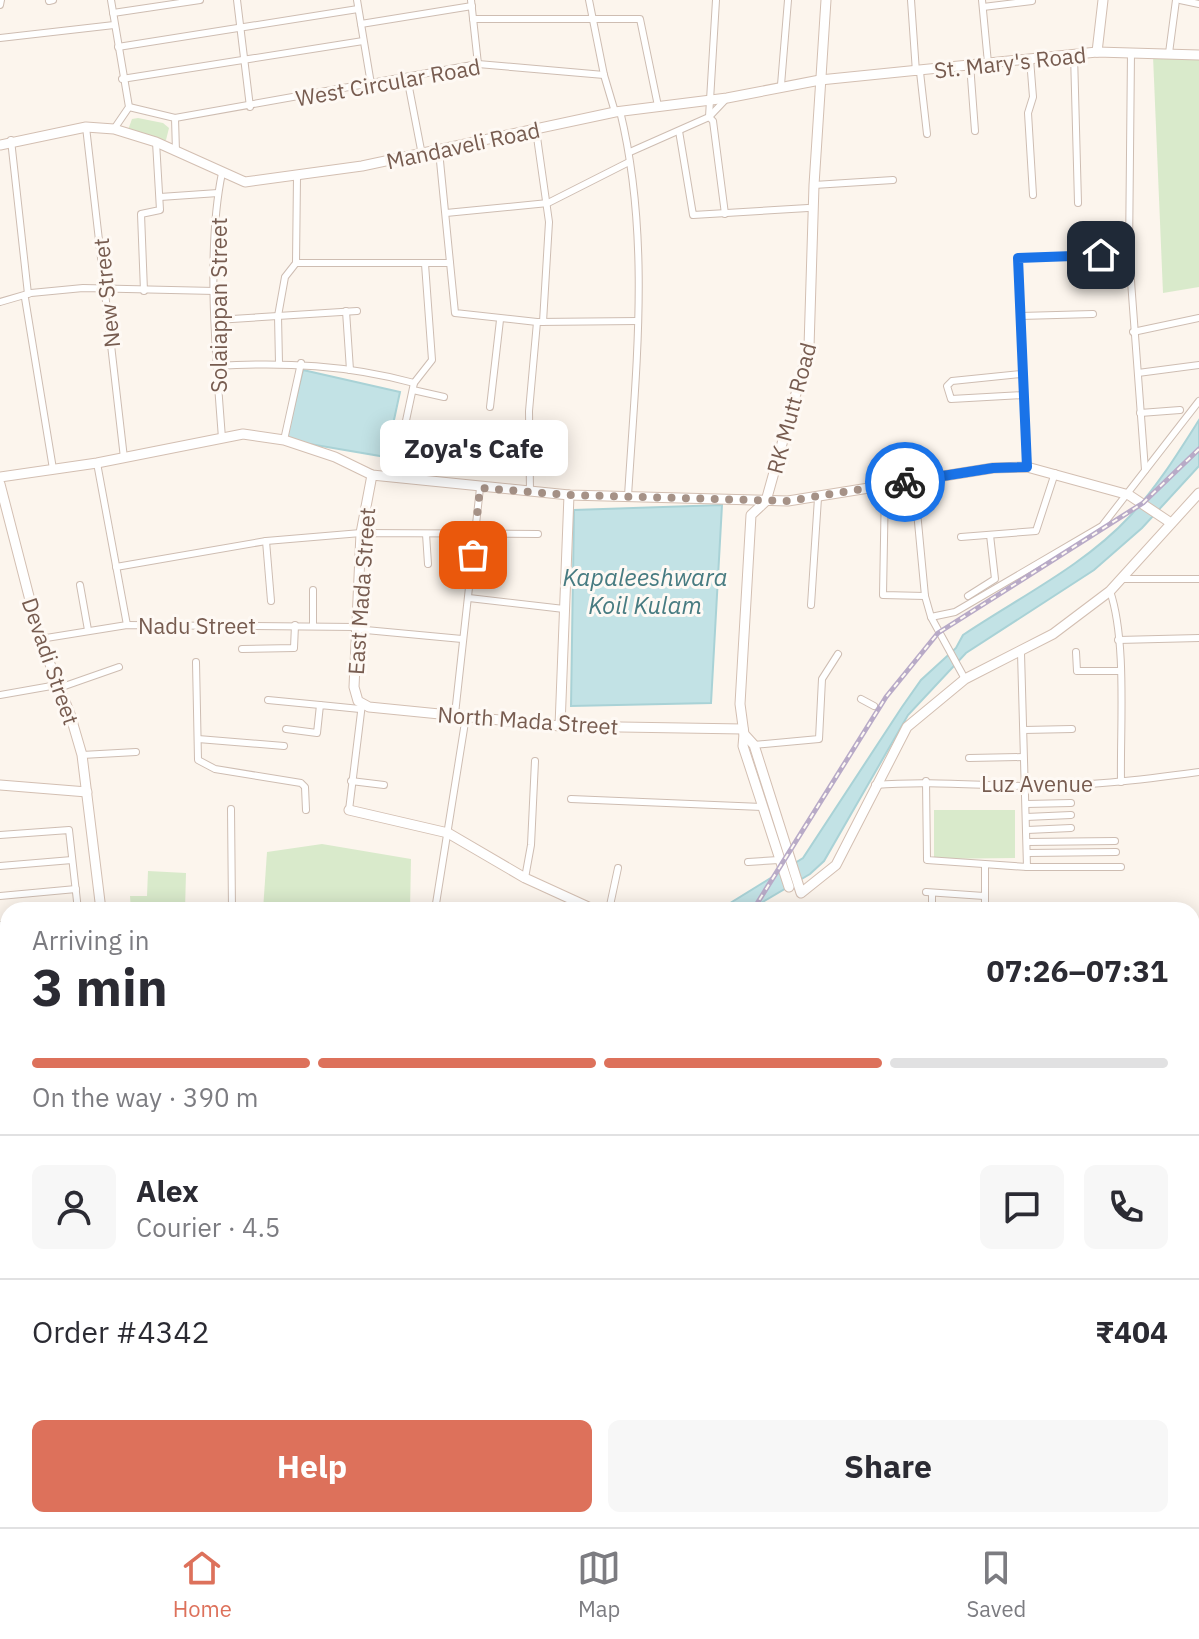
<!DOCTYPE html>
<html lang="en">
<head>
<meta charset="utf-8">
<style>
	body { margin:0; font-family:"IBM Plex Sans",sans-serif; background:#f7f7f7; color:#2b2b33; height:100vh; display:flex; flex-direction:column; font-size:30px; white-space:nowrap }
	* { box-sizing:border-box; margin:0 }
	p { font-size:26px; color:#7c7c81 }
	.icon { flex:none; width:44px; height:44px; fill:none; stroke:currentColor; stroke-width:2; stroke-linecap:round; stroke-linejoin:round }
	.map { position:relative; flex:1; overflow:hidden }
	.side { position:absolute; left:0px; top:902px; width:1200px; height:626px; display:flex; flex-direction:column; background:#fff; border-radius:24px 24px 0 0; box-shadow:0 4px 20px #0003 }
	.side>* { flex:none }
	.pin { position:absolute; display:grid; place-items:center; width:68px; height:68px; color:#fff; margin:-34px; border-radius:16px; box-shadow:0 4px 12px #0006 }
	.courier { position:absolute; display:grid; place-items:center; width:80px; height:80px; margin:-40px; border:6px solid #1a73e8; border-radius:50%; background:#fff; color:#222; box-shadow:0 2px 10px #0007 }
	.bubble { position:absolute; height:56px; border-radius:12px; background:#fff; box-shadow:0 4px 20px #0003; font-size:26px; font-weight:700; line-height:56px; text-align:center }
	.overview em { font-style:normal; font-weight:700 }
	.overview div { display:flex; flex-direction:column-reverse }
	.overview { display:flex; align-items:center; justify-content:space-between; height:136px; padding:0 32px }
	h1 { font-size:52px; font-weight:700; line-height:60px }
	.bar { display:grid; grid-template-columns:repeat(4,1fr); gap:12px 8px; align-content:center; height:96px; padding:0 32px }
	.bar i { height:10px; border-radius:6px; background:#e1e1e2 }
	.bar .current { background:#dd715b }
	.bar p { grid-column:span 4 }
	.line { display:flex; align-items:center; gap:20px; padding:0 32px; border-top:2px solid #e1e1e2 }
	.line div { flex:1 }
	.round { display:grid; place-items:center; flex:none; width:84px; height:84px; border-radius:12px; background:#f7f7f7 }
	.primary-button { display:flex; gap:16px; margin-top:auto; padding:16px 32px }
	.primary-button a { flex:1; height:92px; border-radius:12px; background:#dd715b; color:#fff; font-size:32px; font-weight:700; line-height:92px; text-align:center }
	.primary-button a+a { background:#f7f7f7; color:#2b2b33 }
	.tabs { display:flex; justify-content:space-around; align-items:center; height:112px; border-top:2px solid #e1e1e2; background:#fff; font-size:22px; color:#7c7c81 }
	.tabs a { display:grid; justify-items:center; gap:4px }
	.tabs .current { color:#dd715b }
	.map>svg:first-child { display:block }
	.green { fill:#d9eacb }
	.water { fill:#c2e2e5; stroke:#a9d2d6; stroke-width:2 }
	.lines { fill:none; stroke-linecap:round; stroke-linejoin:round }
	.street-casing { stroke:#cebdb2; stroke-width:8 }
	.secondary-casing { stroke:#d3bfb2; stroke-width:11 }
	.street { stroke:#fff; stroke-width:6 }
	.secondary { stroke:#fff; stroke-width:9 }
	.rail-casing { stroke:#b8aac7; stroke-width:5 }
	.rail { stroke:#fef9f4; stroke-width:2; stroke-dasharray:6; stroke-linecap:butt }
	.done { stroke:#a69287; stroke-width:8; stroke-dasharray:0 14.4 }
	.route { stroke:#1a73e8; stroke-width:10 }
	.labels { text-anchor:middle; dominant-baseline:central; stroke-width:6; stroke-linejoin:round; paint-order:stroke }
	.street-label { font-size:22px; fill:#775c50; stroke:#fef9f4 }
	.water-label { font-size:24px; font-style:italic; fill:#477b81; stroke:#fef9f4 }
</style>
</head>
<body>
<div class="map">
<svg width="1199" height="1527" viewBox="0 0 1199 1527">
	<rect width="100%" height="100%" fill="#fcf5ed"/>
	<g class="green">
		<path d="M1153,56L1199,60V287L1163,293Z"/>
		<path d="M138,118L163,123L169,128L166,140L162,142L128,130L132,119Z"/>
		<path d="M934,810H1015V858L934,859Z"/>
		<path d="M322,844L411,859L410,910H263L267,852Z"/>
		<path d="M148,871L186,873L185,910H131L130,896H147Z"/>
	</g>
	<g class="water">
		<path d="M303,370L400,392L386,457L286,440Z"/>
		<path d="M1199,420V466L1142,528L1094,570L966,653L908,715L824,861L810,874L749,910H719L803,858L902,707L921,680L956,648L963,635C1018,598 1085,565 1130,516C1157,487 1178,453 1199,420Z"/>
		<path d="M722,505L711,703L571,706L574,510Z"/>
	</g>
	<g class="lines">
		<defs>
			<g id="street">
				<path d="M111,0L129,107L114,129"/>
				<path d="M237,0L250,107"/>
				<path d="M357,0L371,84"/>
				<path d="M471,0L478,64"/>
				<path d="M589,0L604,75L615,112"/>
				<path d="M716,0L709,117L713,121L725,214"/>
				<path d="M911,0L916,72"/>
				<path d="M982,0L988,63"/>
				<path d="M1180,0L1199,4"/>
				<path d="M49,1L53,0"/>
				<path d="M0,5L1,0"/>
				<path d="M983,7L1032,1"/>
				<path d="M113,13L200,0"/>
				<path d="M473,19H640L658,106"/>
				<path d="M361,24L472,6"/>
				<path d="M0,38L114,25"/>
				<path d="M118,47L358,9"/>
				<path d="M1131,52L1129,254L1145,470"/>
				<path d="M1169,53L1176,0"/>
				<path d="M1074,54L1078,203"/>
				<path d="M1030,59L1033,97L1028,113L1033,195"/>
				<path d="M970,64L975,131"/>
				<path d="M920,72L927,134"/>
				<path d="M407,77L422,155"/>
				<path d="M122,79L363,41"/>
				<path d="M781,85L788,0"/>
				<path d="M129,107L175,118L176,152"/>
				<path d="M620,111C651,238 636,367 628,496"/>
				<path d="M175,118L478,64L604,75"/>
				<path d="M86,127L124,458"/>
				<path d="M536,130L549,222L543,322"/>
				<path d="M679,131L693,215L808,208"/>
				<path d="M11,140L28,294"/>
				<path d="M439,151L455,313L537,322L638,321"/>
				<path d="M630,152L709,117L727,98"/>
				<path d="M814,185L893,180"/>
				<path d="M160,197L218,193"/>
				<path d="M446,213L548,203L629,162"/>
				<path d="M296,263H450"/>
				<path d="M144,291L141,214L160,210L156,142"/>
				<path d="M25,298L53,469"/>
				<path d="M0,302L31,293L83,288L215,291"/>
				<path d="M346,311L350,370"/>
				<path d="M1020,316L1093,314"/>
				<path d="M216,320L357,311"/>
				<path d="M1133,332L1199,318"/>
				<path d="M279,363L278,316L285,277L296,263L297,177"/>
				<path d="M216,366C284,362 348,365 414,383"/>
				<path d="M1138,373L1199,365"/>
				<path d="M1021,374L952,381L947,386L951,399L1023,395"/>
				<path d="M413,390L444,397"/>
				<path d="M490,407L500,320"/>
				<path d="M1140,413L1180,410"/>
				<path d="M222,438C216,359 206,250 222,173"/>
				<path d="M284,440L301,363"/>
				<path d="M97,463L127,625"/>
				<path d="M1027,467L1018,258L1129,254"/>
				<path d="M394,477L414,383L432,360L425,264"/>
				<path d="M914,480L925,596L931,617L965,679"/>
				<path d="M885,485L883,595L925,596"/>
				<path d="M530,492L529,411L537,322"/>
				<path d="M446,533L447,562"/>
				<path d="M426,534L428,564"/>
				<path d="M961,537L1036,531L1055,473"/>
				<path d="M266,541L271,601"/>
				<path d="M116,567L266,541L361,533L538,534"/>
				<path d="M1121,579H1199"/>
				<path d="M80,585L88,630"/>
				<path d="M313,590V625"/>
				<path d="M1110,591C1127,641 1120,727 1121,782"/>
				<path d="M968,596L995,579L990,535"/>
				<path d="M469,598L564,609"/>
				<path d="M811,605L818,498"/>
				<path d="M931,617L955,612L1102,526L1199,401"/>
				<path d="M355,629L462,639"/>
				<path d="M40,639L127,625L355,627"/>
				<path d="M1118,640L1199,638"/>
				<path d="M242,649L294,648L295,625"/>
				<path d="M1076,652L1077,671H1119"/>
				<path d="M196,662L198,760L215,769L301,783L305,787L306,810"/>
				<path d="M59,688L119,667"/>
				<path d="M0,695L57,685"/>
				<path d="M861,699L874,706"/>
				<path d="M268,700L320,705"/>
				<path d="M455,714L480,488"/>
				<path d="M286,729L317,733L320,705L360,709"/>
				<path d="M1024,730L1072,729"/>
				<path d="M198,739L284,746"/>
				<path d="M754,745L819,739L822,679L838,654"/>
				<path d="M82,755L136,752"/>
				<path d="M969,758L1023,757"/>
				<path d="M351,781L384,785"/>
				<path d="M926,781L927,860L1027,867L1021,653"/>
				<path d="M875,785C925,781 973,785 1022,786C1081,787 1141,780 1199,772"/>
				<path d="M571,799L762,807"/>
				<path d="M1026,804L1071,803"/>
				<path d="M231,809L232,910"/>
				<path d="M349,810L362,704"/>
				<path d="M1026,817L1071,815"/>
				<path d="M1027,830L1071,828"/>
				<path d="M0,835L69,830L78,910"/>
				<path d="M1027,842L1115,841"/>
				<path d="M1028,853L1116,852"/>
				<path d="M748,862L779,860"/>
				<path d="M0,866L72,860"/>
				<path d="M1027,867H1121"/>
				<path d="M525,878L531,845L535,761"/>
				<path d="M926,892L984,896"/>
				<path d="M932,893V910"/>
				<path d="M0,896L76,889"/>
				<path d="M435,910L466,716"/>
				<path d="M609,910L618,868"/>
				<path d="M985,910V865"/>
				<path d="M0,925L8,924"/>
				<path d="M0,960L8,959"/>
				<path d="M0,986L8,985"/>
				<path d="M0,1014L8,1015"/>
				<path d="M3,1070L8,1071"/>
				<path d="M0,1103L8,1104"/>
				<path d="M0,1159H8"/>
				<path d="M0,1257H8"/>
				<path d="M0,1269L8,1309"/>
				<path d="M1192,1358L1193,1322"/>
				<path d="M0,1506L8,1500"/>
				<path d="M325,1520V1527"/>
				<path d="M488,1520L489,1527"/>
				<path d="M955,1520V1527"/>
				<path d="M1039,1520V1527"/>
				<path d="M1105,1520V1527"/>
				<path d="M1160,1520V1527"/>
				<path d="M552,1527L559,1520"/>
				<path d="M621,1527L626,1520"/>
				<path d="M784,1527L832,1520"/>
			</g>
			<g id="secondary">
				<path d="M826,0L814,185L809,347L766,501L751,515L740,704L744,734L754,745L801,893L836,865L907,727L965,679L1053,634L1110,591L1199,493"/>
				<path d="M1097,52L1103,0"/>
				<path d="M0,145L86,127L114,129L156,142L245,182L362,166L615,112L727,98L820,80L1097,52L1199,55"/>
				<path d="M372,475L361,533L354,687L358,701L369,707L560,726L743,729"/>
				<path d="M0,477L97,463L243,434L284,440L335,457L372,475L569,495L788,501L993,468L1027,467L1129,495L1171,523"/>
				<path d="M0,484L40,639L70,714L82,755L101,910"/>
				<path d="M560,726L569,495"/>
				<path d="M744,734L743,746L789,887"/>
				<path d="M0,785L87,792"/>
				<path d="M349,810L448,833L525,878L595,910"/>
				<path d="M1192,1009H1199"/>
				<path d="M1192,1019L1199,1020"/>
				<path d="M0,1464L8,1478"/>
				<path d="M1192,1475L1199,1477"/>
				<path d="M34,1520L39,1527"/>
				<path d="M840,1520L841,1527"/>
				<path d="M848,1520L849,1527"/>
				<path d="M126,1527V1520"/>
			</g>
		</defs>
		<use href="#street" class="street-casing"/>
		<use href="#secondary" class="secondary-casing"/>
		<use href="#street" class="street"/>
		<use href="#secondary" class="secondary"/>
		<defs>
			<g id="rail">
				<path d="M753,910L886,697L938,633L1143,503L1199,449"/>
				<path d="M591,1527L596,1520"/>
			</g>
		</defs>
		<use href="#rail" class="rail-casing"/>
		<use href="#rail" class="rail"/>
	</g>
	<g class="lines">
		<path class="done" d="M473,555L480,488L569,495L788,501L905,482"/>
		<path class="route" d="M905,482L993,468L1027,467L1018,258L1101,255"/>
	</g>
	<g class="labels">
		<g class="street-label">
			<text transform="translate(1010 62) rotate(-6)">St. Mary's Road</text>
			<text transform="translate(388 82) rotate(-10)">West Circular Road</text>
			<text transform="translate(463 145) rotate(-12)">Mandaveli Road</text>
			<text transform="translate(106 293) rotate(-96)">New Street</text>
			<text transform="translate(218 305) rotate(-90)">Solaiappan Street</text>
			<text transform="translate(791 408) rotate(-75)">RK Mutt Road</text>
			<text transform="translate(361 591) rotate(-86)">East Mada Street</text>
			<text x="197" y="625">Nadu Street</text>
			<text transform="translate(51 661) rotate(71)">Devadi Street</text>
			<text transform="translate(528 720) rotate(4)">North Mada Street</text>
			<text x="1037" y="783">Luz Avenue</text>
		</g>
		<g class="water-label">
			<text x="645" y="577">Kapaleeshwara<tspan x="645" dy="28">Koil Kulam</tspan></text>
		</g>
	</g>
</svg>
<div class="pin" style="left:473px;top:555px;background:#ea580c"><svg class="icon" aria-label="bag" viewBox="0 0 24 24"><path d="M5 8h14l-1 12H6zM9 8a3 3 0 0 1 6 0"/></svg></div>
<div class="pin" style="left:1101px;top:255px;background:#1f2937"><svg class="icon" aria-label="home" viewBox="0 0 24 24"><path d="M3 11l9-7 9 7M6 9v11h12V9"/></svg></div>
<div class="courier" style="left:905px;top:482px"><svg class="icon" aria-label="bike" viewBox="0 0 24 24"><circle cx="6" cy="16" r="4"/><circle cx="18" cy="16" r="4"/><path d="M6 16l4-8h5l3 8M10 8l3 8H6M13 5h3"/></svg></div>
<div class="bubble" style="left:380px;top:420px;width:188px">Zoya's Cafe</div>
<section class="side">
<div class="overview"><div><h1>3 min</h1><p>Arriving in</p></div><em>07:26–07:31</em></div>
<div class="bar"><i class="current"></i><i class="current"></i><i class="current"></i><i></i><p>On the way · 390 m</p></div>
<div class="line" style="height:144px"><a class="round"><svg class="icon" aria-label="person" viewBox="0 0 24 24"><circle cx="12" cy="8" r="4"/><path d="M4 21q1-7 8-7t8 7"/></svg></a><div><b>Alex</b><p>Courier · 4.5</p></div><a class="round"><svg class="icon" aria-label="chat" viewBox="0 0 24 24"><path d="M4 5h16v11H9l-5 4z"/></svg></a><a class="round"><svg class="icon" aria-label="phone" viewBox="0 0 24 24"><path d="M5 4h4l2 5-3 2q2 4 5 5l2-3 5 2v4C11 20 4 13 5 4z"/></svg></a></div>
<div class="line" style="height:104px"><div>Order #4342</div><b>₹404</b></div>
<div class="primary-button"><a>Help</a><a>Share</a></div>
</section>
</div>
<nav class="tabs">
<a class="current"><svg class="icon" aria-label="home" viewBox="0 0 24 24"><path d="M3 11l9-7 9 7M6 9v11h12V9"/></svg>Home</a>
<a><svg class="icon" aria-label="map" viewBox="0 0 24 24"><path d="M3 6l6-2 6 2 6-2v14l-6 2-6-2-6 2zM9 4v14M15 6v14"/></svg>Map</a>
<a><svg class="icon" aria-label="saved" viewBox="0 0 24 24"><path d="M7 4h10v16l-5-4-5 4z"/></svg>Saved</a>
</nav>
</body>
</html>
